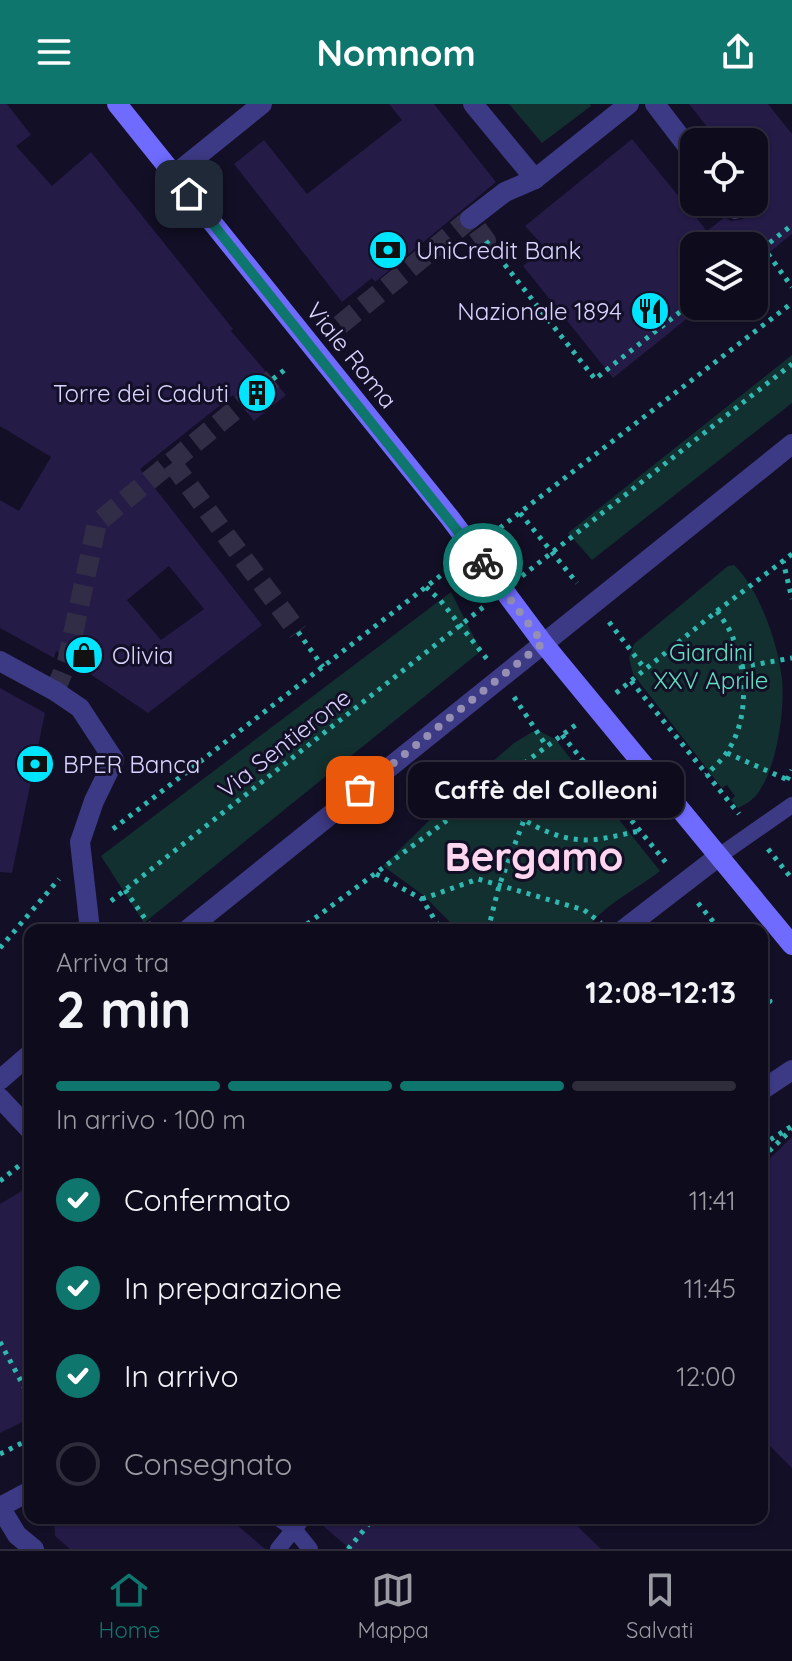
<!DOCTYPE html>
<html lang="it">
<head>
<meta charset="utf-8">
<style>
	body { margin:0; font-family:Quicksand,sans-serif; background:#171425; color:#f1f3f6; height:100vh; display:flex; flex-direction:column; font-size:30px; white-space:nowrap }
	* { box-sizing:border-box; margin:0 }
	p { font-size:26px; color:#9b9ba3 }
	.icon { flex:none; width:44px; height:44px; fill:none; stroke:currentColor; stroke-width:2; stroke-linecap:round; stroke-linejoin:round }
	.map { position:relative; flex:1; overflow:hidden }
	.details { position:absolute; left:24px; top:820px; width:744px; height:600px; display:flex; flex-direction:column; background:#0e0b1c; border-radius:16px; box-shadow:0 2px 6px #0004,0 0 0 2px #2e2b3b }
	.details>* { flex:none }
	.controls { position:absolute; left:680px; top:24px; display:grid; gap:16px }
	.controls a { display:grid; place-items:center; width:88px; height:88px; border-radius:16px; background:#0e0b1c; box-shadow:0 2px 6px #0004,0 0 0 2px #2e2b3b; font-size:40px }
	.pin { position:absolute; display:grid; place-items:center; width:68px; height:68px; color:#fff; margin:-34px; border-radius:16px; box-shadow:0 4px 12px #0006 }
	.courier { position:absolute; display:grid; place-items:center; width:80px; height:80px; margin:-40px; border:6px solid #0f766e; border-radius:50%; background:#fff; color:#222; box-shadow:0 2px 10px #0007 }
	.bubble { position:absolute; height:56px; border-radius:16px; background:#0e0b1c; box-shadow:0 2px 6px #0004,0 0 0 2px #2e2b3b; font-size:26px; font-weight:800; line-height:56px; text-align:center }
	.head em { font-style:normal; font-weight:800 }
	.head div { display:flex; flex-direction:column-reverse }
	.head { display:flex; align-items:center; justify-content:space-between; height:136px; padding:0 32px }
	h1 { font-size:52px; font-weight:800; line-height:60px }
	.bar { display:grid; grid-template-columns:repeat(4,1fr); gap:12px 8px; align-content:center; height:96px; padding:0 32px }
	.bar i { height:10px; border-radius:6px; background:#2e2b3b }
	.bar .on { background:#0f766e }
	.bar p { grid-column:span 4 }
	ol { padding:0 32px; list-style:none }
	li { display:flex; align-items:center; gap:24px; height:88px }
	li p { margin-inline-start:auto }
	li .icon { padding:8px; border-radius:50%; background:#0f766e; color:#fff; stroke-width:4 }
	li:last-child { color:#9b9ba3 }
	li i { width:44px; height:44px; border:4px solid #2e2b3b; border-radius:50% }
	header { display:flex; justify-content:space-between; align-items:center; height:104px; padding:0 32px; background:#0f766e; color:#fff; font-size:36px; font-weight:800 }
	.tab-bar { display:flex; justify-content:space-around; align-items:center; height:112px; border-top:2px solid #2e2b3b; background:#0e0b1c; font-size:22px; color:#9b9ba3 }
	.tab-bar a { display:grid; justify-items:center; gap:4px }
	.tab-bar .on { color:#0f766e }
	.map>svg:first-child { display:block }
	.green { fill:#12302f }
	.building { fill:#241b47; fill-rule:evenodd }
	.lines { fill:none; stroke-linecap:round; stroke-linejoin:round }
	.street-tunnel { stroke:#312d47; stroke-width:20; stroke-dasharray:20 10; stroke-linecap:butt }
	.path { stroke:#2fb8b0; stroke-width:5; stroke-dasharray:4 6; stroke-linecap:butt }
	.lane { stroke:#3d3a85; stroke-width:16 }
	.street { stroke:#3d3a85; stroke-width:20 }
	.secondary { stroke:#6f6bff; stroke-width:20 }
	.done { stroke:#948fb3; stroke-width:8; stroke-dasharray:0 14.4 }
	.route { stroke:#0f766e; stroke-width:10 }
	.labels { text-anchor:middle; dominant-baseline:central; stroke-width:6; stroke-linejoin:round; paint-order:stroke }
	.poi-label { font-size:24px; fill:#d9d4ff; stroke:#130f26; text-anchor:start }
	.street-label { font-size:24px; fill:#d9d4ff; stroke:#130f26 }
	.park-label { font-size:24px; fill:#5fe0c0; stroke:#130f26 }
	.town-label { font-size:40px; font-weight:bold; fill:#ffd6f0; stroke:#130f26 }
</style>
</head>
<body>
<header><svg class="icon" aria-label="menu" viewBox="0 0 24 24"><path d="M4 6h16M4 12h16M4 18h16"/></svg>Nomnom<svg class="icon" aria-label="share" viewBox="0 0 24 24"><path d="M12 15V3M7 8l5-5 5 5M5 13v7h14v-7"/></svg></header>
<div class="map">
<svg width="792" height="1445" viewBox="0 0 792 1445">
	<rect width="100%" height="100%" fill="#130f26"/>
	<g class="green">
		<path d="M509,0H590L591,2L542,39Z"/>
		<path d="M792,251V299L592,456L568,429Z"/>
		<path d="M734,461C760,486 778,540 782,575C785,606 777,663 758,689C753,696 746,700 738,704L731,696L735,692L727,681L722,684L633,570L629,554L634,540L728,462Z"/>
		<path d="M451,488L481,547L144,819L101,752Z"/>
		<path d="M532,628H541L555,635L660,767C636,786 603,801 586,826H458L423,791L383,762L463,683L514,639Z"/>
	</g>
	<g class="building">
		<path d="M0,0H7L31,31L16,42L52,82L91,48L233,225L231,227L286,291L254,317L233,291L140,365L262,521L148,609L56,547L54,554L0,524V396L19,407L51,353L0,322ZM169,462L204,505L161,536L127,496Z"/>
		<path d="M389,0H434L496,78L375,178L372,174L342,198L234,60L264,36L307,90L402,16Z"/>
		<path d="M689,0H768L792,30V130L754,161V142H694V209L613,274L523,162L545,144L525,122L632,35L707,127L725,113L731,117L743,115L747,109L746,98H754V38H719Z"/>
		<path d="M0,584L45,609L12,769L0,768Z"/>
		<path d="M792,1033V1364L762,1334V1062Z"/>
		<path d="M30,1082V1314L0,1329V1100Z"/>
		<path d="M54,1414H229L265,1445H70L55,1432Z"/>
		<path d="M314,1414H569L601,1445H350Z"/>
	</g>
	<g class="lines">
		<g class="street-tunnel">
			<path d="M340,221L470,115L486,137L474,145"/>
			<path d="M172,359L298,528"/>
			<path d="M55,587L67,558L97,419L273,275"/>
		</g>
		<g class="path">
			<path d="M486,137L595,275L694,197"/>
			<path d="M768,150L792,183"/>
			<path d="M754,151L792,121"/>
			<path d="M273,275L287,264"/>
			<path d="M520,409L577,479"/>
			<path d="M492,430L792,199"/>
			<path d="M792,450L783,457L792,495"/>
			<path d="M522,472L792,260"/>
			<path d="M426,483L440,496L487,555"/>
			<path d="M717,507L783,457"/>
			<path d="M609,518L645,565"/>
			<path d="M298,528L323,563"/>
			<path d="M741,563L792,554"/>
			<path d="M631,577L739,710"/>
			<path d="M616,589L717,507C723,516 730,525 733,534C747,569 749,616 727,648C722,656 713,664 706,671"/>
			<path d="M514,593L547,643"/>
			<path d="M562,631L667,760"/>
			<path d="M727,649L788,676"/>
			<path d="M787,676L792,666"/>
			<path d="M487,688C514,712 551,737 589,736C606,735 623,730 640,727"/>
			<path d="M113,725L453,462"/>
			<path d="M768,745L792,775"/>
			<path d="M376,770L422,795L441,826"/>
			<path d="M125,786L153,826"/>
			<path d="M422,795L478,775L584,806L601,819"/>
			<path d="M111,797L486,501"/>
			<path d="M698,799L720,826"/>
			<path d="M299,826L577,620"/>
			<path d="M488,826L499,782L524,716"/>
			<path d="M0,844L59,775"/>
			<path d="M762,877L770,897L762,904"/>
			<path d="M762,1041L792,1022"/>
			<path d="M762,1054L792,1025"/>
			<path d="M0,1077L30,1053"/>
			<path d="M0,1238L30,1294"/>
			<path d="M0,1350L30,1335"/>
			<path d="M348,1445L374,1414"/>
		</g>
		<g class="lane">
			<path d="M719,752L792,701"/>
			<path d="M278,1414L294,1425L310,1445"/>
			<path d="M278,1445L303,1414"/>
		</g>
		<g class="street">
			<path d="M473,0L535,75L629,0"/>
			<path d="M655,0L694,51"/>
			<path d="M174,71L262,0"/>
			<path d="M729,98L735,105"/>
			<path d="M470,115L505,88L535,75"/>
			<path d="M0,557L55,587L80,604L114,656L94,697L80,738L90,826"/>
			<path d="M187,826L792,340"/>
			<path d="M623,826L719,752"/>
			<path d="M0,976L30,950"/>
			<path d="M762,986L792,966"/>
			<path d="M0,994L30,1026"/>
			<path d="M0,1403L17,1431L34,1445"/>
			<path d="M0,1403L30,1387"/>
		</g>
		<path class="secondary" d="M117,0L450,414L543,539L792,841"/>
	</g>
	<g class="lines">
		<path class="done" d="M360,686L543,539L483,459"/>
		<path class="route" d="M189,90L483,459"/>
	</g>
	<defs>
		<symbol id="bank-disc" viewBox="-11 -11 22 22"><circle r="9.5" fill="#00e5ff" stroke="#130f26"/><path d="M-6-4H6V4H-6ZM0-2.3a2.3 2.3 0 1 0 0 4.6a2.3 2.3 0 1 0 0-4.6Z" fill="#111"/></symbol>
		<symbol id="restaurant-disc" viewBox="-11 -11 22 22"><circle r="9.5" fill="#00e5ff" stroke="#130f26"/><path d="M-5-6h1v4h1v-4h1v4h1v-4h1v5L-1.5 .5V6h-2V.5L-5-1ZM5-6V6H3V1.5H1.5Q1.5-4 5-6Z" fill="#111"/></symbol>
		<symbol id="building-disc" viewBox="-11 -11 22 22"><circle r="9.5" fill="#00e5ff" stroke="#130f26"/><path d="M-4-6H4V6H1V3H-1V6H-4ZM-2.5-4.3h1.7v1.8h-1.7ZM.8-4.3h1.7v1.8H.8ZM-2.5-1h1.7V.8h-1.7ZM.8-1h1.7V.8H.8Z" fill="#111"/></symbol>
		<symbol id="shop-disc" viewBox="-11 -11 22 22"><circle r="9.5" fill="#00e5ff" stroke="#130f26"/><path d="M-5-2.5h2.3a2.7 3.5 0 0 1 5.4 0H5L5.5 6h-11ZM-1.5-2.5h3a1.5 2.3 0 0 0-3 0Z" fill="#111"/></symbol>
	</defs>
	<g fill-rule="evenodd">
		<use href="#bank-disc" x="366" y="124" width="44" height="44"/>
		<use href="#restaurant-disc" x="628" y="185" width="44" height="44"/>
		<use href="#building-disc" x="235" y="267" width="44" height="44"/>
		<use href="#shop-disc" x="62" y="529" width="44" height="44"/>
		<use href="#bank-disc" x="13" y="638" width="44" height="44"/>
	</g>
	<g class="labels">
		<g class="poi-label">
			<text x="416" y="146">UniCredit Bank</text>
			<text x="622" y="207" text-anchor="end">Nazionale 1894</text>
			<text x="229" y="289" text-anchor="end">Torre dei Caduti</text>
			<text x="112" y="551">Olivia</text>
			<text x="63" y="660">BPER Banca</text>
		</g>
		<g class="street-label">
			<text transform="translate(352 251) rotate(51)">Viale Roma</text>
			<text transform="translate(284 639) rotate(-38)">Via Sentierone</text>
		</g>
		<g class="park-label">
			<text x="711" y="548">Giardini<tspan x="711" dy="28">XXV Aprile</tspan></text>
		</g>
		<g class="town-label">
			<text x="534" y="752">Bergamo</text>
		</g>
	</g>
</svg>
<div class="controls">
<a><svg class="icon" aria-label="locate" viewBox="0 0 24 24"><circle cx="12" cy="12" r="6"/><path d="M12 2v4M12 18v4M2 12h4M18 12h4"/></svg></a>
<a><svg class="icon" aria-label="layers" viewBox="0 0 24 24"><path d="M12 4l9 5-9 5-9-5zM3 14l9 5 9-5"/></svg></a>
</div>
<div class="pin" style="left:360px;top:686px;background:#ea580c"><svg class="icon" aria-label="bag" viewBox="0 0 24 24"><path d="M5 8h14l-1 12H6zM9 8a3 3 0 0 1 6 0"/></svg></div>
<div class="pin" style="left:189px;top:90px;background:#1f2937"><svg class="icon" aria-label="home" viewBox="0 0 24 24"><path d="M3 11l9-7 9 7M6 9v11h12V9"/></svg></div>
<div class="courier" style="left:483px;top:459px"><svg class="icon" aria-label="bike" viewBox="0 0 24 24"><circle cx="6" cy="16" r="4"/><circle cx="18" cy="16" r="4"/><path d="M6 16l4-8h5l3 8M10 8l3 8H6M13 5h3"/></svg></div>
<div class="bubble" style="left:408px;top:658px;width:276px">Caffè del Colleoni</div>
<section class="details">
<div class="head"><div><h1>2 min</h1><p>Arriva tra</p></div><em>12:08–12:13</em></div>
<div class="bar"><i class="on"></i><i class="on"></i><i class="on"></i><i></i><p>In arrivo · 100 m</p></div>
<ol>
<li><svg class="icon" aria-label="check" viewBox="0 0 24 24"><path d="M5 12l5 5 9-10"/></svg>Confermato<p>11:41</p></li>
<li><svg class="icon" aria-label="check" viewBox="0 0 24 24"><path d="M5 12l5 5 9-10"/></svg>In preparazione<p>11:45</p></li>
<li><svg class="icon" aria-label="check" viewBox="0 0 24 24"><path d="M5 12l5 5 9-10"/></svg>In arrivo<p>12:00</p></li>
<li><i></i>Consegnato</li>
</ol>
</section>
</div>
<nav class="tab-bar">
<a class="on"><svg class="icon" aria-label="home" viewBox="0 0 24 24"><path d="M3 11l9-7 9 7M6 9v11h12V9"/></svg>Home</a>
<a><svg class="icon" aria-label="map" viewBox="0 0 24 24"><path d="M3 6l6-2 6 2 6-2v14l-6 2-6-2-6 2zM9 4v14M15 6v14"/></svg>Mappa</a>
<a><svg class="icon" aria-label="saved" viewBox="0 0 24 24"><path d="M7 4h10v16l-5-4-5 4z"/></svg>Salvati</a>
</nav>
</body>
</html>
